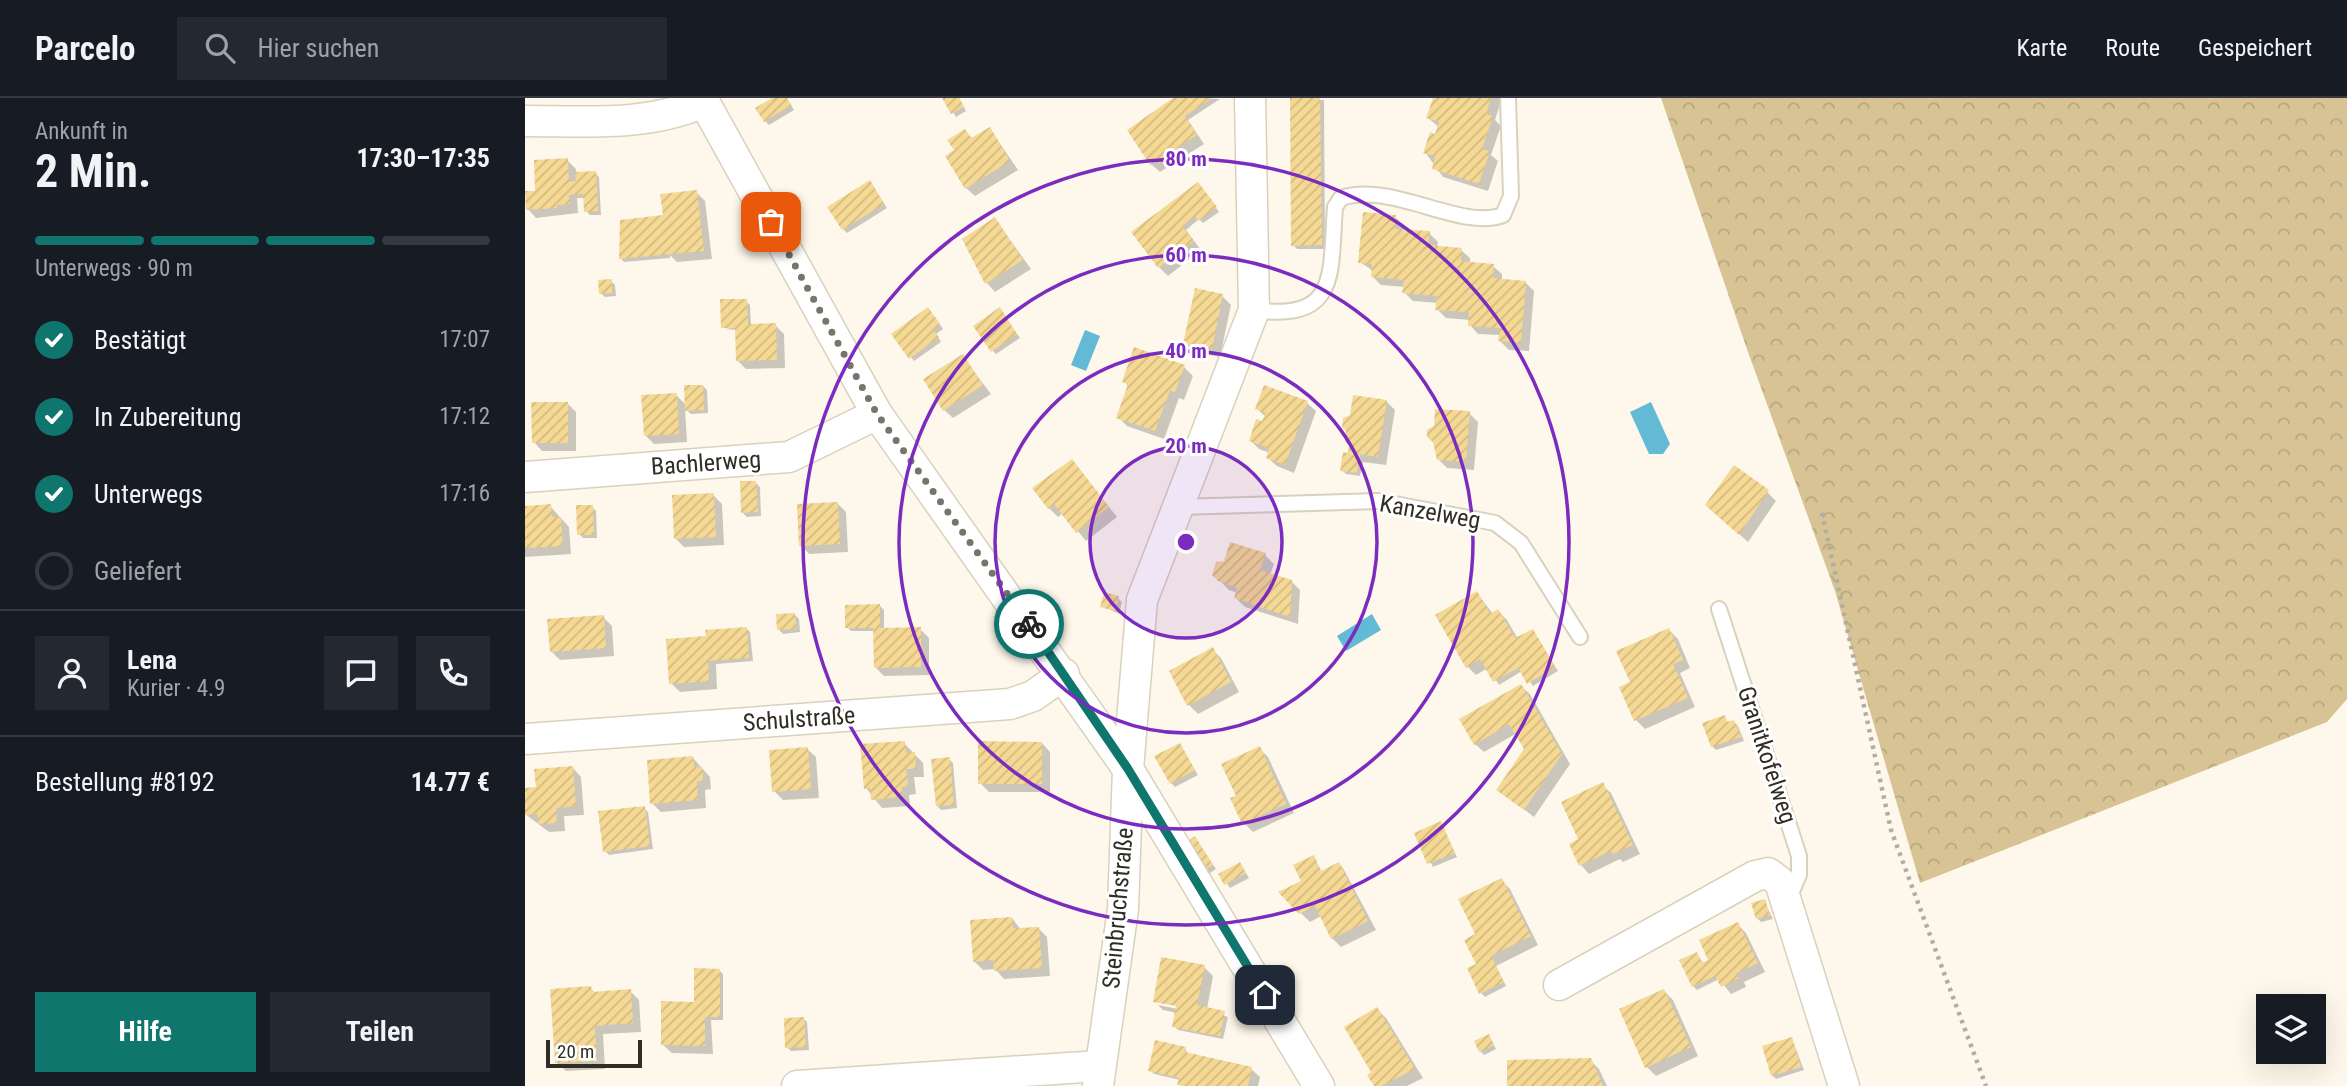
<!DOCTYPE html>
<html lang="de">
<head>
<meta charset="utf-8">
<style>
	body { margin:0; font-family:"Roboto Condensed",sans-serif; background:#242831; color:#f1f3f6; height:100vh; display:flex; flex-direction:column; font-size:26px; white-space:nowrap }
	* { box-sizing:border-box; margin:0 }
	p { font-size:23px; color:#9ea1a6 }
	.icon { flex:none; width:38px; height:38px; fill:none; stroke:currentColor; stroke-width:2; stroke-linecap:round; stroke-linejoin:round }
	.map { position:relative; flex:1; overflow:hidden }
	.panel { display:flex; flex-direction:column; background:#171b24; width:525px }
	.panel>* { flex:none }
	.buttons { position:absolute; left:1731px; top:896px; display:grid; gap:14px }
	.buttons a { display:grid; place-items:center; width:70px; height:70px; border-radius:0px; background:#171b24; box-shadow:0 7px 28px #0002; font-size:35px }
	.scale { position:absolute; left:21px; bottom:18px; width:96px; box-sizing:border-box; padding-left:7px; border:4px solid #302d25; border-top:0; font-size:19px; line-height:24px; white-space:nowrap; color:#302d25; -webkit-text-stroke:5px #fff; paint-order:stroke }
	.pin { position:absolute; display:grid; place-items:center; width:60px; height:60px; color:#fff; margin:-30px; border-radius:14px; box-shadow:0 4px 10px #0006 }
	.courier { position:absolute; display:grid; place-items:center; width:70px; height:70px; margin:-35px; border:5px solid #0f766e; border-radius:50%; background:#fff; color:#222; box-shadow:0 2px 9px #0007 }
	.overview em { font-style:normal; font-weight:700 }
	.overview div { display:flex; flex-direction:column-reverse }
	.overview { display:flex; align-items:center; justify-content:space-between; height:119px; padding:0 35px }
	h1 { font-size:46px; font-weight:700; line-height:52px }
	.bar { display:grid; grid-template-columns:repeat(4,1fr); gap:10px 7px; align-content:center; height:84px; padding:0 35px }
	.bar i { height:9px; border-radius:5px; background:#363941 }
	.bar .current { background:#0f766e }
	.bar p { grid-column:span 4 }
	.line { display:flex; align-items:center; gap:18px; padding:0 35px; border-top:2px solid #363941 }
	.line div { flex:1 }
	.round { display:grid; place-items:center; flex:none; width:74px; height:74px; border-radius:0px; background:#242831 }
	ol { padding:0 35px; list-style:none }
	li { display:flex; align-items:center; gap:21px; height:77px }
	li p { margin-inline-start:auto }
	li .icon { padding:7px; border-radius:50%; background:#0f766e; color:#fff; stroke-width:4 }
	li:last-child { color:#9ea1a6 }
	li i { width:38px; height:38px; border:4px solid #363941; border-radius:50% }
	.action { display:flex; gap:14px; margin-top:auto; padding:14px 35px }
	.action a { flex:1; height:80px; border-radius:0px; background:#0f766e; color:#fff; font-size:28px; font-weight:700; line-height:80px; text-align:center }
	.action a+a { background:#242831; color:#f1f3f6 }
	header { display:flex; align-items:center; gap:42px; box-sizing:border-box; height:98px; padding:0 35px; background:#171b24; border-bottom:2px solid #363941 }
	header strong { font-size:33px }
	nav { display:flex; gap:38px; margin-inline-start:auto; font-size:24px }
	.search { width:490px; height:63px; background:#242831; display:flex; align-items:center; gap:18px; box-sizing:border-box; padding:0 24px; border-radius:0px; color:#9ea1a6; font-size:26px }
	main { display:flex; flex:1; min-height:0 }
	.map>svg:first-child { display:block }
	.forest { fill:url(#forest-crowns) }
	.water { fill:#62bad4 }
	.shadow { fill:#0003 }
	.building { fill:url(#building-hatch) }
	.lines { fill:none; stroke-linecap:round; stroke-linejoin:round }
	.lane-casing { stroke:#d9d1bc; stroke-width:18 }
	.street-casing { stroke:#d9d1bc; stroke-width:33 }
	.path { stroke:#b2ada3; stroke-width:4.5; stroke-dasharray:3.5 5; stroke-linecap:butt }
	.lane { stroke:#fff; stroke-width:14 }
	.street { stroke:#fff; stroke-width:30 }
	.done { stroke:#78746b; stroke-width:7; stroke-dasharray:0 12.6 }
	.route { stroke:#0f766e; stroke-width:9 }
	.ring { fill:none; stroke:#7b2cbf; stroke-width:3.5 }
	.labels { text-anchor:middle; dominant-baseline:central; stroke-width:6; stroke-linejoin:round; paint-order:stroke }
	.street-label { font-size:24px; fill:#302d25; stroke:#fff }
	.centre { fill:#7b2cbf; stroke:#fff; stroke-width:3.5 }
	.ring-label { font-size:21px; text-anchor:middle; font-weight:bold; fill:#7b2cbf; stroke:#fff; stroke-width:6; stroke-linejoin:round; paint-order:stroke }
</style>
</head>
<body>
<header>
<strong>Parcelo</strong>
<div class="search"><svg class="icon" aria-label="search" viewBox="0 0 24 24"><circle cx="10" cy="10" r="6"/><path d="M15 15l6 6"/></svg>Hier suchen</div>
<nav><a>Karte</a><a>Route</a><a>Gespeichert</a></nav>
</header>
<main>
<section class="panel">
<div class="overview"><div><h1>2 Min.</h1><p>Ankunft in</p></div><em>17:30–17:35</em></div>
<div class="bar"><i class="current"></i><i class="current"></i><i class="current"></i><i></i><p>Unterwegs · 90 m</p></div>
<ol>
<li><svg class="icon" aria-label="check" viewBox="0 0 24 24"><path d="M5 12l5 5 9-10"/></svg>Bestätigt<p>17:07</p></li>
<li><svg class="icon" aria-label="check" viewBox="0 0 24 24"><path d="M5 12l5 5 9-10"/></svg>In Zubereitung<p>17:12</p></li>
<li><svg class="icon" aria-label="check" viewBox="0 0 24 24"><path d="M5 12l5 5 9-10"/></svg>Unterwegs<p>17:16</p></li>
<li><i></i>Geliefert</li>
</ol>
<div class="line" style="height:126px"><a class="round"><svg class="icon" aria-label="person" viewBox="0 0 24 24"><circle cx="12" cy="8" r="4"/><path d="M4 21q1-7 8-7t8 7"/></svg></a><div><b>Lena</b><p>Kurier · 4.9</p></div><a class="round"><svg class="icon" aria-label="chat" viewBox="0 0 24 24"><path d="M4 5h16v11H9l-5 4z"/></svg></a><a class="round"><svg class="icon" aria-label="phone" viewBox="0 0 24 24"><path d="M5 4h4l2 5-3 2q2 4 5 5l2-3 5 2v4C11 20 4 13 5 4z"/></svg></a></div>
<div class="line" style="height:91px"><div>Bestellung #8192</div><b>14.77 €</b></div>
<div class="action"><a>Hilfe</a><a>Teilen</a></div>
</section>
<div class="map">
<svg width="1822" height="988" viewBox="0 0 1822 988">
	<defs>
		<pattern id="forest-crowns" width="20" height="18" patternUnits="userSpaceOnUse" patternTransform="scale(1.75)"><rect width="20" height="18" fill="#d7c393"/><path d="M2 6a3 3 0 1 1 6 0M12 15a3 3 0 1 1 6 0" fill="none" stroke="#b9a87f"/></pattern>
		<pattern id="building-hatch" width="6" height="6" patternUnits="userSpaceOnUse" patternTransform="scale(1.75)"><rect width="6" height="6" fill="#f5d893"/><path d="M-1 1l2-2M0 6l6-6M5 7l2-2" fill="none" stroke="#d2ba7f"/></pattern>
	</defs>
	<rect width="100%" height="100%" fill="#fef8ec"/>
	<path class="forest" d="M1136,0H1822V601L1802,624L1395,785L1310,493L1223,254Z"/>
	<g class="water">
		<path d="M560,232L575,238L561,273L546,267Z"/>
		<path d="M1126,304L1145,346L1138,356H1124L1105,314Z"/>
		<path d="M847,516L856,532L821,553L812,538Z"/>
	</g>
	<g class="shadow">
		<path d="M250,0H262L269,12L244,27L240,23Z"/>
		<path d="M419,0H434L441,13L431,19Z"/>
		<path d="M650,0L695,1L663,22L679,46L635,74L626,66Z"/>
		<path d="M766,0L799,2L800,151H772L768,147Z"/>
		<path d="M915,0H977L970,22L976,28L966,57L973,63L963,93L918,79L900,54L914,29L903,20Z"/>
		<path d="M465,31L493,72L450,98L441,90L431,53L440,33L448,41Z"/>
		<path d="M42,62L51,71V76L70,75L74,79L76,117H65L61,113L60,100H52L53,115L11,120L3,111Z"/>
		<path d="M348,88L362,110L322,135L318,131Z"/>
		<path d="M677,91L694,114L678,125L674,121L661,132L676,152L643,178L634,169Z"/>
		<path d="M171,94L180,103L187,161L152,164L145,157V160L99,164L95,160L139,118Z"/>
		<path d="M870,119L879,127V133L904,135L913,144L912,150L936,152L945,160V166L968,168L977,176V183L1001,185L1009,193L1004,253L984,252L975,243L976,237L953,236L945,227V222L921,220L912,211L913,205L888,203L879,194L880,189L856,187L847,178L848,173L835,164Z"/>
		<path d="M470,121L506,171L470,194L462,185Z"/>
		<path d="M86,183L90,187L91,198L80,199L76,195Z"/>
		<path d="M697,198L706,207L695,259L669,254L660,245Z"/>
		<path d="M221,203L225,207L226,228L250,227L259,236L260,270L221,271L212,262V232L200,231L212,229Z"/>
		<path d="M407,216L418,231L411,236L416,244L389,263L386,259Z"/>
		<path d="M478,216L495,240L471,256L467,252Z"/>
		<path d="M437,258L466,296L428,320L419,312Z"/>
		<path d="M659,269L668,278L659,302L654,300L639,341L602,328L593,319L604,289L599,283Z"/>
		<path d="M178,288L182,292L183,315L166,316L160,311L162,344L129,346L120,337L151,297L161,307Z"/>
		<path d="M862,304L870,312L861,367L838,364L835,378L821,376L817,372L825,356Z"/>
		<path d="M42,305L51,314V353H17L9,344Z"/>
		<path d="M782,305L791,313L769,375L752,368L743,360L745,355L734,351L726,343L741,319L732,311Z"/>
		<path d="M944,315L953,324L949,372L922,370L913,361Z"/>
		<path d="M555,372L592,419L561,443L538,415L533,419L524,410L510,391Z"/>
		<path d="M231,385L235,389L236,418L222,419L218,415Z"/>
		<path d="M1242,394L1251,403L1223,444L1191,415Z"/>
		<path d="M188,397L197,406L199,447L159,449L151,441Z"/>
		<path d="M312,405L321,414L323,454L284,456L276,447Z"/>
		<path d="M25,408L44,429L46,456L0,459V409Z"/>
		<path d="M67,409L71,413L72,440H58L54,436Z"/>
		<path d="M740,457L749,466L745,477L766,483L775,492L773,526L720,509L711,500L713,495L704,492L689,477Z"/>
		<path d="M952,495L968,516L973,513L982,522L993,541L1011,537L1033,573L1008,588L997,573L974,587L963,570L951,577L942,568Z"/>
		<path d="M593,500L597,504L594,516L577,508Z"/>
		<path d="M355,508L359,512V531H395L404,540V577L359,578L350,569V533H326L322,529Z"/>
		<path d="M270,517L274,521L275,534L258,536L254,532Z"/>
		<path d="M78,519L87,528L89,558L35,562L26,553Z"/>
		<path d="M221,530L225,534L228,563L191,566L192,591L155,594L146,585L183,540Z"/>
		<path d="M1144,532L1153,541L1165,570L1155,575L1170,609L1120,631L1111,622L1097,590L1107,585Z"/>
		<path d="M687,552L696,560L714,594L673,616L664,607Z"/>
		<path d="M996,588L1005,596L1045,666L1009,719L974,692L1001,652L992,635L959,654L950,646Z"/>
		<path d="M1199,619L1204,626L1209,624L1213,628L1219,643L1191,652L1187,648Z"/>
		<path d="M379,645L398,665L399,679H389L391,696L384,697L385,708L357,710L341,690Z"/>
		<path d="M517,645L525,654V694H464L455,685Z"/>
		<path d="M655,647L673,677L650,689L646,685Z"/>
		<path d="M734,650L743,659L769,715L728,734L719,725L708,701L713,699Z"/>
		<path d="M282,651L291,659L294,700L258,702L249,693Z"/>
		<path d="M168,660L185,679L186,691L180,692L181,710L136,714L127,705Z"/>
		<path d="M424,661L428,665L432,710L416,712L412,708Z"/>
		<path d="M48,670L56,679L59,717L39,718L40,733L24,734L0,716V692L13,691Z"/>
		<path d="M1077,687L1086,695L1115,756L1098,764L1095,761L1064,776L1056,767V742Z"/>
		<path d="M119,710L123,714L128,751L84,757L80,753Z"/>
		<path d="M915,725L932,759L908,769L891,736Z"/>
		<path d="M670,740L691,771L685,775L681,771Z"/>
		<path d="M788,759L797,774L814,766L818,770L851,832L816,849L807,840L796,818L785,824L755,795L778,784Z"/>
		<path d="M718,770L724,780L705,790L696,777Z"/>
		<path d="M976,782L985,791L1013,847L971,868L981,888L960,899L956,895L952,837Z"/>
		<path d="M1239,803L1248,821L1236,824L1232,820Z"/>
		<path d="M487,820L496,832L513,830L522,839L525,878L479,881L470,871L458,872L449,863Z"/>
		<path d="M1212,826L1221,835L1240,874L1219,884L1221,889L1206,896L1194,881L1172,892L1168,888L1172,856L1179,866L1185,863Z"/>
		<path d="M679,869L688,878L682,911L703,919L698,941L653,932L649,928L652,915L638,912L633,907L653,911Z"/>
		<path d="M194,872L198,876V922H186L188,956L147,955L138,947Z"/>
		<path d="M65,890L71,896L105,893L114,902L116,934L78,936L80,971L41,973L32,965Z"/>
		<path d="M1139,893L1148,902L1173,958L1131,978L1122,969Z"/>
		<path d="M852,911L861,920L898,980L882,988H851L848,974Z"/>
		<path d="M278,920L282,924L284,952L266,953L262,949Z"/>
		<path d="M964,938L971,951L959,957L955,953Z"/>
		<path d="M1267,941L1279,972L1251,981L1247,977Z"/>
		<path d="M660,950L663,957L726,971L735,979L733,988H656L655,982L629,976L625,972Z"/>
		<path d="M1065,962L1074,971L1082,988H984Z"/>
	</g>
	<g class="building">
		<path d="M247,0H262L266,7L239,24L230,10Z"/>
		<path d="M417,0H434L439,9L426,16Z"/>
		<path d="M648,0H687L660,18L672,37L625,67L602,32Z"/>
		<path d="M765,0H795L797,147L766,148Z"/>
		<path d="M908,0H966L961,16L968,18L957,51L965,53L954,86L907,71L910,58L898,55L905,34L910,36L914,24L901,20Z"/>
		<path d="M465,29L485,63L440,91L420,58L429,52L422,42L440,31L446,40Z"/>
		<path d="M43,60L44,84L51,83L50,74L71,73L73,113L59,114L58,96L44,97L45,106L32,107V110L1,112L0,93H10L9,62Z"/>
		<path d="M345,82L359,106L317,132L302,109Z"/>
		<path d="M673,84L692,109L673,123L670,118L657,128L669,143L633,170L606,134Z"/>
		<path d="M172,92L179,153L94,161L95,122L138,117L135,96Z"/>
		<path d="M838,114L871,117L870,131L905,133L903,147L937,150L936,163L969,166L968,180L1001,183L996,245L973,243L975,230L943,228L944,214L910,212L912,198L877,195L879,182L846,179L847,166L833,165Z"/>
		<path d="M470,119L498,162L460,186L437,141Z"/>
		<path d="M87,181V195L74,196L73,182Z"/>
		<path d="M670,190L698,196L687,251L658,246Z"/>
		<path d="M195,201H222L223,226L251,225L252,262L211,263L210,230H196Z"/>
		<path d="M403,209L415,226L408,232L414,239L384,261L366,236Z"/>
		<path d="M475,209L492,236L466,254L448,228Z"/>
		<path d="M609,249L660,267L650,295L645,292L630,333L591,320L603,286L597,284Z"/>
		<path d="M438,256L458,287L418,313L398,281Z"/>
		<path d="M159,287H178L179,312L160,313Z"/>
		<path d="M739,287L783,303L760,367L741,360L744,350L724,343L731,321L737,323L741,315L730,311Z"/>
		<path d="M152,295L154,336L119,338L116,297Z"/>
		<path d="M828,297L862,302L853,359L835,356L832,375L815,373L818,354L823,355L824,348L820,343L821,333L817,329L818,320L825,317Z"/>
		<path d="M6,304H43V345H7Z"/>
		<path d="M910,311L945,313L941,364L912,362L908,344L902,339V332L909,328Z"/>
		<path d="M547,361L584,409L551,435L529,406L523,411L507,390Z"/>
		<path d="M1209,367L1244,392L1214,437L1180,407Z"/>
		<path d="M215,383H231L233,414L216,415Z"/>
		<path d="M189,395L191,439L149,441L147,397Z"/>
		<path d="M313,404L315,446L274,448L272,406Z"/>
		<path d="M26,406L27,419H36L38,448L0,450V408Z"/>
		<path d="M51,407H68L69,437H52Z"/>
		<path d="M705,444L741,455L735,472L767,482L765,519L709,500L712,490L693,483L687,477L691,464L699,463Z"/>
		<path d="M952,493L965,516L973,511L990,540L1008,531L1030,569L1002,586L993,570L968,584L955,561L941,570L910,517Z"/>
		<path d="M579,494L594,498L590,513L575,509Z"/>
		<path d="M355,506V530L396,529V569L349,570L348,530H320V507Z"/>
		<path d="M270,515L271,531L252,532L251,516Z"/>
		<path d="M79,517L81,550L25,554L22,521Z"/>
		<path d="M222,529L224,560L183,563L184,583L144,586L141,541L181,538L180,532Z"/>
		<path d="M1144,530L1158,562L1148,566L1163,600L1109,623L1094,589L1105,584L1091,553Z"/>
		<path d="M688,549L706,584L662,608L644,573Z"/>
		<path d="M996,586L1037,656L999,712L971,692L999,651L984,626L949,647L934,621Z"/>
		<path d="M1200,617L1202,624L1209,622L1216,639L1186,649L1177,625Z"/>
		<path d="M380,643L381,655L390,654L391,671H381L383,688L377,689V699L346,702L345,690L339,691L335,646Z"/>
		<path d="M453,643L517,644V686H453Z"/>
		<path d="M655,645L670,672L645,686L629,658Z"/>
		<path d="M735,648L761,706L717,726L705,700L711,698L696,666Z"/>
		<path d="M283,649L286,691L247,694L244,652Z"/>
		<path d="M168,658L169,669H177L178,683H172L173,702L125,706L122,662Z"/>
		<path d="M425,659L429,707L411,708L406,661Z"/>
		<path d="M48,668L51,708L31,710L32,725L13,726V716L0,717V690L11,689L9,671Z"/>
		<path d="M1078,684L1108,747L1088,756L1086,753L1054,768L1044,746L1053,741L1036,704Z"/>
		<path d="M120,708L125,748L78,754L73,713Z"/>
		<path d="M916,723L930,755L902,766L889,735Z"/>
		<path d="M670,738L688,767L679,772L662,744Z"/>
		<path d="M789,757L796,773L814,764L843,823L806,841L790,808L774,816L753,794L776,783L768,767Z"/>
		<path d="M715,764L721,775L699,787L693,776Z"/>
		<path d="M977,780L1006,838L966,858L979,884L954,896L942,870L951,866L939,842L950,836L933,801Z"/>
		<path d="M1240,801L1245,817L1231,821L1226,805Z"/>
		<path d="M487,819L488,830L514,829L517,870L469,873L468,862L448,864L445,822Z"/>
		<path d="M1213,824L1233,865L1211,875L1214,880L1196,889L1190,878L1167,889L1154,862L1172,854L1177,865L1183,862L1174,842Z"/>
		<path d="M636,859L680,867L672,907L700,913L695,938L647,929L651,908L628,904Z"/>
		<path d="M169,870L195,871V919H180V948L136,947V903L169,904Z"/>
		<path d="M66,888L67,894L106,891L108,925L70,928L72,963L30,965L25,891Z"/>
		<path d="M1139,891L1166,949L1120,970L1094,911Z"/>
		<path d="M852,909L890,971L856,988H849L842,977L846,974L819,929Z"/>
		<path d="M279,919L281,949L260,950L259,920Z"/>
		<path d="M964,936L969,947L954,954L949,943Z"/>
		<path d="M1267,939L1276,969L1246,978L1237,948Z"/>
		<path d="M630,942L661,949L660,954L727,969L723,988H657L652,987L654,980L623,973Z"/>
		<path d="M1066,960L1078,988H982V962Z"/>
	</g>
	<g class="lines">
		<defs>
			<g id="lane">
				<path d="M729,212C815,224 805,175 810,109L816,100C867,83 935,133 978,117L986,98L983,0"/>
				<path d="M654,409L854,403L970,425L996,445L1055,539"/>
				<path d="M1194,511L1274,758V777L1264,800"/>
			</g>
			<g id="street">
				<path d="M177,0L352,316L603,671L794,988"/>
				<path d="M0,23C61,23 122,29 179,4"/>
				<path d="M0,379L264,359L352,316"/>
				<path d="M0,641L485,606L508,598L539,576"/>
				<path d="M1034,887L1230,778L1243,775L1255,784L1319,988"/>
				<path d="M272,988L574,968"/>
				<path d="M573,988L598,811L603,671L617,502L729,212L725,0"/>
			</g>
		</defs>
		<use href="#lane" class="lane-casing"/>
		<use href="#street" class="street-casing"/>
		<path class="path" d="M1297,415L1366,732L1461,988"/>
		<use href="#lane" class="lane"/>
		<use href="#street" class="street"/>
	</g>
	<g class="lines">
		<path class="done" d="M246,124L352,316L504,526"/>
		<path class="route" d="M504,526L603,671L740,897"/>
	</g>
	<circle cx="661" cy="444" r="96" fill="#7b2cbf" fill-opacity=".12"/>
	<g class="ring">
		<circle cx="661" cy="444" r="96"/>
		<circle cx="661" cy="444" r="191"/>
		<circle cx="661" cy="444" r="287"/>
		<circle cx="661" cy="444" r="383"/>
	</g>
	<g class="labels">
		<g class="street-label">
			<text transform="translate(181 365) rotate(-4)">Bachlerweg</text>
			<text transform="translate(905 414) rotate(10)">Kanzelweg</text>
			<text transform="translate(274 621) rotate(-4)">Schulstraße</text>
			<text transform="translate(1242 657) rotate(72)">Granitkofelweg</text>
			<text transform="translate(593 810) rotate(-85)">Steinbruchstraße</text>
		</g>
	</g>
	<circle cx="661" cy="444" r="10" class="centre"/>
	<g class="ring-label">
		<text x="661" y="68">80 m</text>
		<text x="661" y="164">60 m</text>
		<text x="661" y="260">40 m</text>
		<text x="661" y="355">20 m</text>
	</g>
</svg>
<div class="buttons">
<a><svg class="icon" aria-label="layers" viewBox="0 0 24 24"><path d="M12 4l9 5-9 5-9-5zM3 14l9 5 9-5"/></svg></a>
</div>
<div class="scale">20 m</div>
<div class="pin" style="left:246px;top:124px;background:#ea580c"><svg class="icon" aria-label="bag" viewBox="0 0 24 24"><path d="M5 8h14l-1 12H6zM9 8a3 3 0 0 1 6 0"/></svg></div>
<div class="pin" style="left:740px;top:897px;background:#1f2937"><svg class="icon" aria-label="home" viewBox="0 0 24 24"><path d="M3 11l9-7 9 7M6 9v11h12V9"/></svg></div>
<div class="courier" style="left:504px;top:526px"><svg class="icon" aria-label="bike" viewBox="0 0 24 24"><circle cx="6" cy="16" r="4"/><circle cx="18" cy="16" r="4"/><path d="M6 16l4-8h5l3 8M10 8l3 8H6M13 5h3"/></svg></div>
</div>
</main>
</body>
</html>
